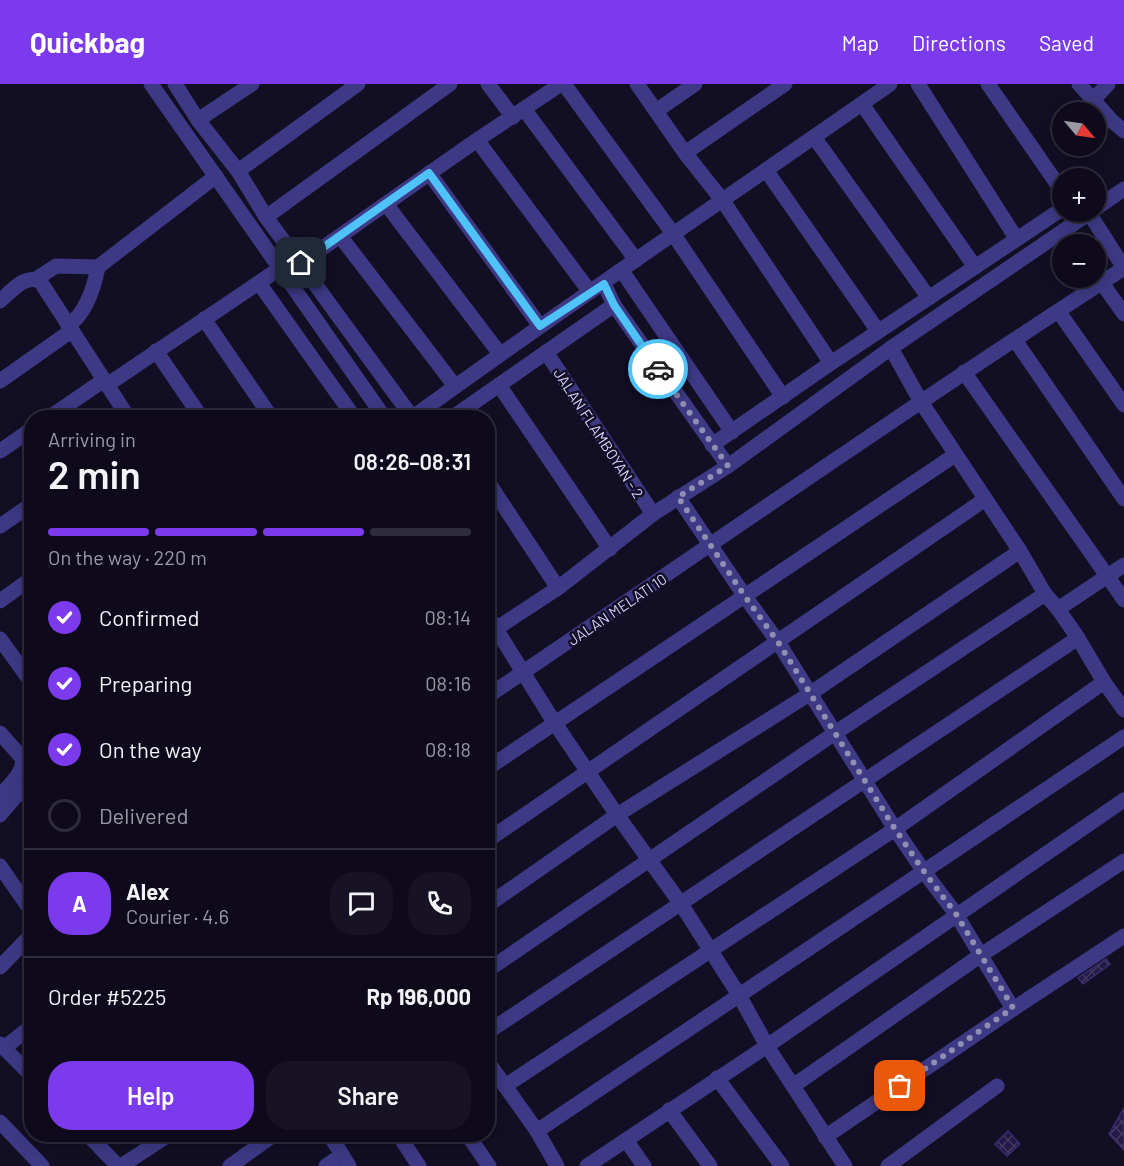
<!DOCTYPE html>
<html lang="en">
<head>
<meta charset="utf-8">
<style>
	body { margin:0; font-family:Barlow,sans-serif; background:#171324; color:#f1f3f6; height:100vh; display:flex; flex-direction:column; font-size:22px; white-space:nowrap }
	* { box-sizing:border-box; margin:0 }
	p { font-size:20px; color:#9b9aa3 }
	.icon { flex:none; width:33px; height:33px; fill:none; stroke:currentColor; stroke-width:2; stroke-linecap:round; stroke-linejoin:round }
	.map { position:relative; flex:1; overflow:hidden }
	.side { position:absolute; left:24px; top:326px; width:471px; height:732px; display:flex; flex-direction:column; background:#0e0a1b; border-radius:24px; box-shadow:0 3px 15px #0003,0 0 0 2px #2e2b3a }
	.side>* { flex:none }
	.needle { width:39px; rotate:119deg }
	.tools { position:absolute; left:1052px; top:18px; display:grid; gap:12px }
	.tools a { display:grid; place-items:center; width:54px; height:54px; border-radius:50%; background:#0e0a1b; box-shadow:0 3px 15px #0003,0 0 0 2px #2e2b3a; font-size:30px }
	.pin { position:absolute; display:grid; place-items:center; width:51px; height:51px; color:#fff; margin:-26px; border-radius:12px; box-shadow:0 3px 9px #0006 }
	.courier { position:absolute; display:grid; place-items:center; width:60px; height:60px; margin:-30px; border:4px solid #4fc3f7; border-radius:50%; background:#fff; color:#222; box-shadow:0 2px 8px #0007 }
	.headline em { font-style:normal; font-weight:600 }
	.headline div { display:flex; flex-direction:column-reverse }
	.headline { display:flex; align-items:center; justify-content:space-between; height:102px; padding:0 24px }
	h1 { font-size:39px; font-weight:600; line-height:45px }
	.bar { display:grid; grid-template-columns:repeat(4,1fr); gap:9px 6px; align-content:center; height:72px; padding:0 24px }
	.bar i { height:8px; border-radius:4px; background:#2e2b3a }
	.bar .selected { background:#7c3aed }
	.bar p { grid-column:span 4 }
	.line { display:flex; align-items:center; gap:15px; padding:0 24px; border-top:2px solid #2e2b3a }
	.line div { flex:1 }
	.round { display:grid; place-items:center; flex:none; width:63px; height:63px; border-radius:24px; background:#171324 }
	ol { padding:0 24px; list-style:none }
	li { display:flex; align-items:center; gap:18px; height:66px }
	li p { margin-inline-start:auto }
	li .icon { padding:6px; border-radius:50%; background:#7c3aed; color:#fff; stroke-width:4 }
	li:last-child { color:#9b9aa3 }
	li i { width:33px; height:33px; border:3px solid #2e2b3a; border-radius:50% }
	.action { display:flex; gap:12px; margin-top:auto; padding:12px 24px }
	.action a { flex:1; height:69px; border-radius:24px; background:#7c3aed; color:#fff; font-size:24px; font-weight:600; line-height:69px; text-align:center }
	.action a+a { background:#171324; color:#f1f3f6 }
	header { display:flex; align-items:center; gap:36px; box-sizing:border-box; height:84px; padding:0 30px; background:#7c3aed; color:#fff }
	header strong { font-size:28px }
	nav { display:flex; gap:33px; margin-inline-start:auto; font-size:21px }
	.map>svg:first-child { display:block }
	.building { fill:url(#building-cross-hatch); stroke:#3b2c72; stroke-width:1.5 }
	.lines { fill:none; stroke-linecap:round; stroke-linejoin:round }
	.street { stroke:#3d3984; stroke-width:15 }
	.done { stroke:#928db2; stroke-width:6; stroke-dasharray:0 10.8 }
	.route { stroke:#4fc3f7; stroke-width:8 }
	.labels { text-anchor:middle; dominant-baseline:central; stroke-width:5; stroke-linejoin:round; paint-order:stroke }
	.street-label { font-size:15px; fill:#d7d1ff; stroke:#120e24 }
</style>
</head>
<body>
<header>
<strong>Quickbag</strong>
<nav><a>Map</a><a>Directions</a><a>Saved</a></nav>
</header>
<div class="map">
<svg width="1124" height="1082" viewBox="0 0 1124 1082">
	<defs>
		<pattern id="building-cross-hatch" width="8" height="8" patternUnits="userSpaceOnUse" patternTransform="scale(1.5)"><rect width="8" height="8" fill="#231a45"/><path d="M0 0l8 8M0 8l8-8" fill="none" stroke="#423a61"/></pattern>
	</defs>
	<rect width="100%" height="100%" fill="#120e24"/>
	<g class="building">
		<path d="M1106,875L1110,880L1083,900L1078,894Z"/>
		<path d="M1124,1024V1066L1109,1050Z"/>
		<path d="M1008,1047L1020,1060L1007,1072L995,1060Z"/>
	</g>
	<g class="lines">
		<g class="street">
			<path d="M151,0L384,333"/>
			<path d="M175,0L198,36L238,87L266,133L412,333"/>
			<path d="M488,0L513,33"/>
			<path d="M564,0L674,151L783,313"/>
			<path d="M637,0L685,69L723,117L831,279"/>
			<path d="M918,0L1016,154"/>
			<path d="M988,0L1062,107"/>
			<path d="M1079,0L1112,37L1124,47"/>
			<path d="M1093,16L1108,0"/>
			<path d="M862,20L975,183"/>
			<path d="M524,25L636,176"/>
			<path d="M656,27L695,0"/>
			<path d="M198,36L252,0"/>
			<path d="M814,53L929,214"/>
			<path d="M477,56L590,208"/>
			<path d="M685,69L785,0"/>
			<path d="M766,86L878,247"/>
			<path d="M238,87L358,0"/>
			<path d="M429,89L540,242"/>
			<path d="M386,120L500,270"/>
			<path d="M1095,125L1124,105"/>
			<path d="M1089,129L1124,184"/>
			<path d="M266,133L450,0"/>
			<path d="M340,152L455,302"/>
			<path d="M294,184L477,56L561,0"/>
			<path d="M622,187L732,348"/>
			<path d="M36,195L56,182L98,183"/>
			<path d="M259,199L354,333"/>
			<path d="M1102,199L1124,230"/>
			<path d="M604,200L614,221L728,382"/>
			<path d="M0,217C11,208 24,190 40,197L128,333"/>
			<path d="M1059,228L1124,321"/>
			<path d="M204,235L271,333"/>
			<path d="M68,242C86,229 94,204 98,183L216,92"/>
			<path d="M1015,256L1124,415"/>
			<path d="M891,264L921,318L1020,467L1045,510L1058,525L1078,554L1104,598L1124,626"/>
			<path d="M156,267L201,333"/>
			<path d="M546,268L653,430"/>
			<path d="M964,288L1124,516"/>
			<path d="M0,297L71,247"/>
			<path d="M107,301L279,185"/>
			<path d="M499,301L610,465"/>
			<path d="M50,333L104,296"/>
			<path d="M413,333C570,219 731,111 890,0"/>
			<path d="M453,333L614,221"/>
			<path d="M712,361L831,279L1062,125"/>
			<path d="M0,367L32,345"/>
			<path d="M488,398L558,504"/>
			<path d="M678,413L744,511L778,558L895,745L925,789L956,830L1013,925"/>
			<path d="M0,442L32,420"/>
			<path d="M0,517L32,494"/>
			<path d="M1058,525L1124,481"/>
			<path d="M488,532L554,638L617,731L681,820L739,911L767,962L845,1082"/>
			<path d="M488,550L558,504L653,430L728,382L891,264L1091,128"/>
			<path d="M0,555L32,599"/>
			<path d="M488,612C699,469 909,323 1124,184"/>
			<path d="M0,649L23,675C23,690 9,701 0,712"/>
			<path d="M488,684L955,371"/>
			<path d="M22,705L32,720"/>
			<path d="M0,731L22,705L32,691"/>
			<path d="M488,756L984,416"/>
			<path d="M0,782L32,828"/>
			<path d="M488,821L617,731L811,609L1020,467"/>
			<path d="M0,883L32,850"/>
			<path d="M488,886L835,649L1045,510"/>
			<path d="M488,948C685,818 880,684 1078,554"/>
			<path d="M0,960L32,992"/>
			<path d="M4,964L32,942"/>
			<path d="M488,978L537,1047L557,1082"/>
			<path d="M717,994L782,1082"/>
			<path d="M505,1002L895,745L1104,598"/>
			<path d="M793,1002L981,871L1124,777"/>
			<path d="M669,1026L710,1082"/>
			<path d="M0,1038L42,1082"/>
			<path d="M537,1047L1124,653"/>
			<path d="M87,1050L118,1082"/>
			<path d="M329,1050L349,1082"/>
			<path d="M398,1050L419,1082"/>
			<path d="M467,1050L489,1082"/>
			<path d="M825,1053L1013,925L1124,852"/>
			<path d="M626,1056L644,1082"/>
			<path d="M121,1082L170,1050"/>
			<path d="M230,1082L275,1050"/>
			<path d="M326,1082L342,1071"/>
			<path d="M587,1082L767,962L1124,716"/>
			<path d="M888,1082L997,1002"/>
		</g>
	</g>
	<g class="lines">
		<path class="done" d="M658,285L728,382L678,413L744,511L778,558L895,745L925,789L956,830L1013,924L900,1002"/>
		<path class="route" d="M301,179L429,89L540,242L604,200L614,221L658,285"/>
	</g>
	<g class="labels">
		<g class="street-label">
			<text transform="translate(599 349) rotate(57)">JALAN FLAMBOYAN - 2</text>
			<text transform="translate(617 525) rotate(-34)">JALAN MELATI 10</text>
		</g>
	</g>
</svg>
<div class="tools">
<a><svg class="needle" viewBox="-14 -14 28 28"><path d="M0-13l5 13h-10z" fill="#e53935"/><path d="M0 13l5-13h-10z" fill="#9b9aa3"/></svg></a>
<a>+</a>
<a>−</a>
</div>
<div class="pin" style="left:900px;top:1002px;background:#ea580c"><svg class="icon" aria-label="bag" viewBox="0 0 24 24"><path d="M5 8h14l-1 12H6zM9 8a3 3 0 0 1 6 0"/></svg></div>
<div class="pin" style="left:301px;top:179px;background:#1f2937"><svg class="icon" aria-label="home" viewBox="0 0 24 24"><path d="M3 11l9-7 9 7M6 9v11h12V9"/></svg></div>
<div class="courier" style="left:658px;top:285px"><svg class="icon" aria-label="car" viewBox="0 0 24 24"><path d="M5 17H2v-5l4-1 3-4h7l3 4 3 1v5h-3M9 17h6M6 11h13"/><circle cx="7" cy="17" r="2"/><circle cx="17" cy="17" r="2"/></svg></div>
<section class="side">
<div class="headline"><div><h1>2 min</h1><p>Arriving in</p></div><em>08:26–08:31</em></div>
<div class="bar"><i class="selected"></i><i class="selected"></i><i class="selected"></i><i></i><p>On the way · 220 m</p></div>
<ol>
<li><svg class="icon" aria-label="check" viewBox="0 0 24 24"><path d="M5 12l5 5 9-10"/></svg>Confirmed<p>08:14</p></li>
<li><svg class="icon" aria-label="check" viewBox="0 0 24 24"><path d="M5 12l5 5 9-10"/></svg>Preparing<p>08:16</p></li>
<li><svg class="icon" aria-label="check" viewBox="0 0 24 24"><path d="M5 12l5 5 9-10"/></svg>On the way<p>08:18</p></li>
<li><i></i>Delivered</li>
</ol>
<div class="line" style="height:108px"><b class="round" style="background:#7c3aed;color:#fff">A</b><div><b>Alex</b><p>Courier · 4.6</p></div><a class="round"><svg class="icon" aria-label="chat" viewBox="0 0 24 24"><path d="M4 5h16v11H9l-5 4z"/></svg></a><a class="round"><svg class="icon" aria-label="phone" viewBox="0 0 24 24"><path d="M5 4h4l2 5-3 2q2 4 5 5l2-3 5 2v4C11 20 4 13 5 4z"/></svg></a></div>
<div class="line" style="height:78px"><div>Order #5225</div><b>Rp 196,000</b></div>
<div class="action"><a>Help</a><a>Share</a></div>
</section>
</div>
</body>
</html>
